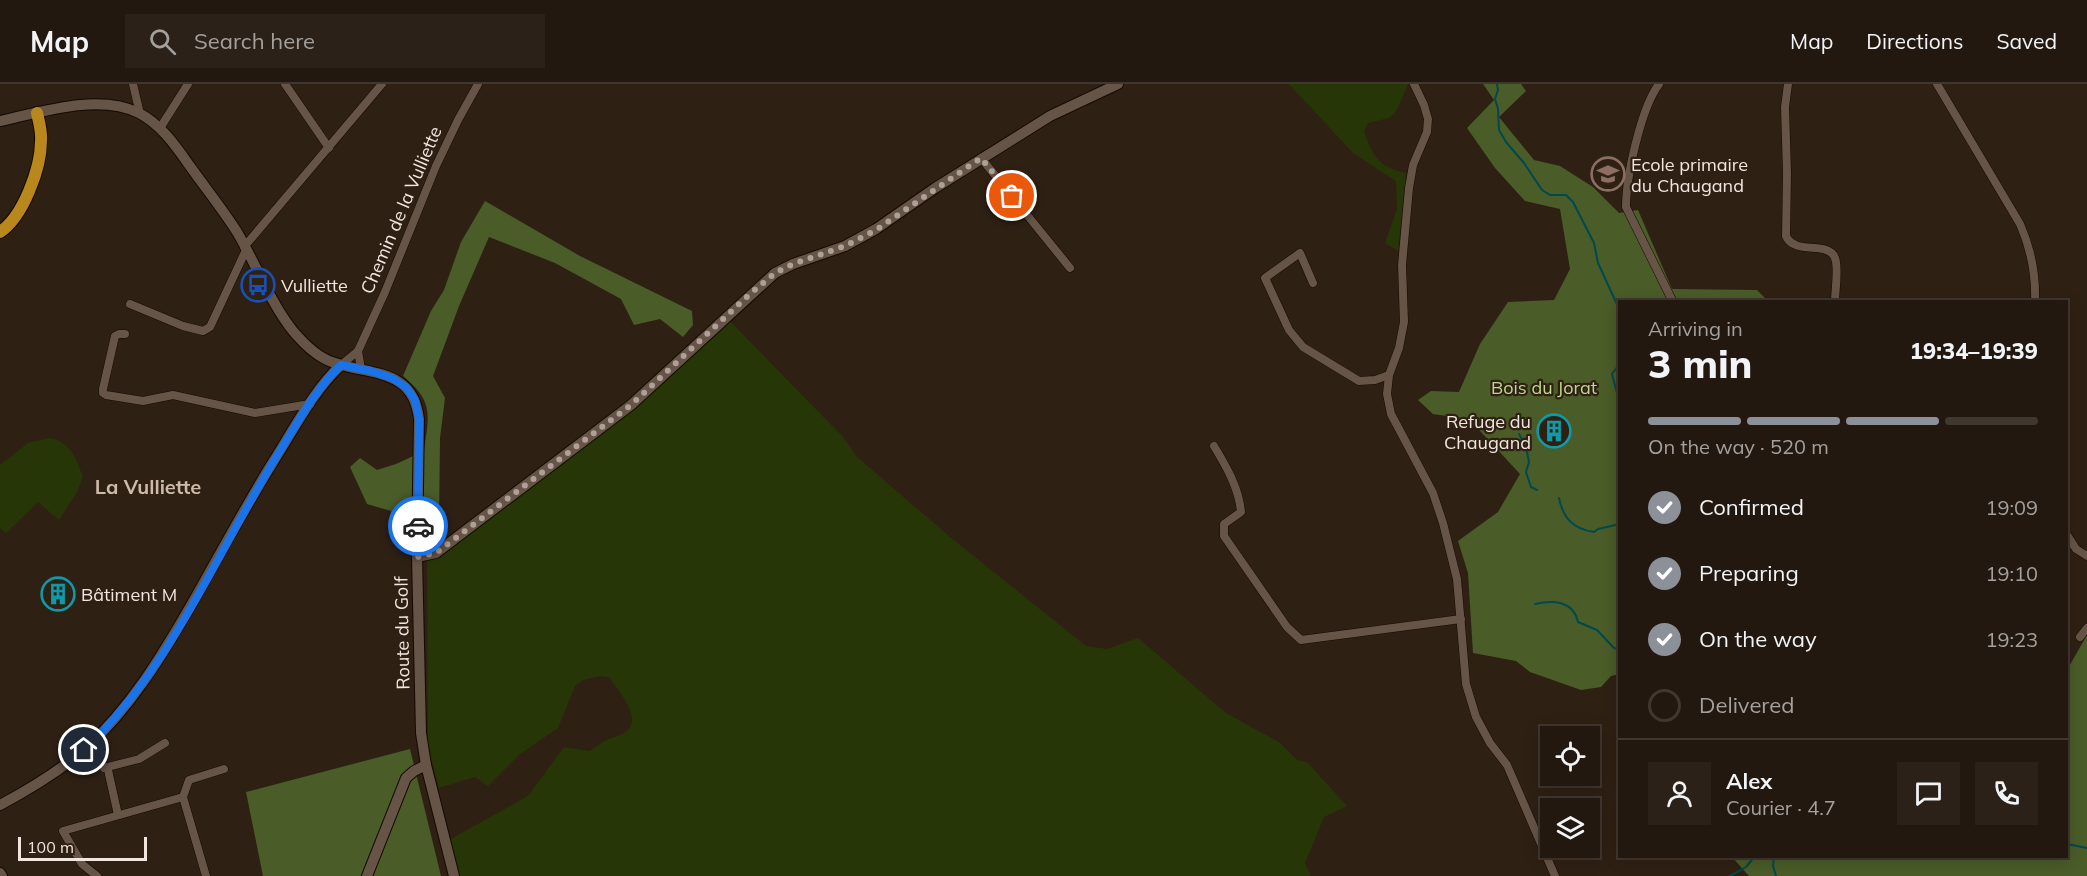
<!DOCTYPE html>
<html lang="en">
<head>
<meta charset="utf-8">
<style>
	body { margin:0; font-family:Mulish,sans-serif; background:#2b2118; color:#f1f3f6; height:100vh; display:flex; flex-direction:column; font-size:22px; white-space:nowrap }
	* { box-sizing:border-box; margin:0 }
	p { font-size:20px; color:#a3a09e }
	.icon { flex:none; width:33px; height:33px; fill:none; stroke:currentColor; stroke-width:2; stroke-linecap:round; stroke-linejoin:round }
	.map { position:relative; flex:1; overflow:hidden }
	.drawer { position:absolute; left:1618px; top:216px; width:450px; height:558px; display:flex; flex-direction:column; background:#23180f; border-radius:0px; box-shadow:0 3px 15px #0003,0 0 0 2px #40372f }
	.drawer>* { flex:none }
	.controls { position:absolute; left:1540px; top:642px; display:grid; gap:12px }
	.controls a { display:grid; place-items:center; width:60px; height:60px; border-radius:0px; background:#23180f; box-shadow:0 3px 15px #0003,0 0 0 2px #40372f; font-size:30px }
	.scale { position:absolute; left:18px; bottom:15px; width:129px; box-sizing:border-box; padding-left:6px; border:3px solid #f1e6de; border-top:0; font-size:16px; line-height:21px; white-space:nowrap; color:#f1e6de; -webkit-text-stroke:4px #2f2014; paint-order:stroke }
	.pin { position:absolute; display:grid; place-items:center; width:51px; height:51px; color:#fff; margin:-26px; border:3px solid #fff; border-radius:50%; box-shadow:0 2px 6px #0007 }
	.courier { position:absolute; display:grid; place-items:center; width:60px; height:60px; margin:-30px; border:4px solid #1a73e8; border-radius:50%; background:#fff; color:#222; box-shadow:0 2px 8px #0007 }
	.overview em { font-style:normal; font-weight:800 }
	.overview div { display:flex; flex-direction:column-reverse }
	.overview { display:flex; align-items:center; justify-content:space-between; height:102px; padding:0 30px }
	h1 { font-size:39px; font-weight:800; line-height:45px }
	.bar { display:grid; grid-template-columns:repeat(4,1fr); gap:9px 6px; align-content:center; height:72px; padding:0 30px }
	.bar i { height:8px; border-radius:4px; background:#40372f }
	.bar .selected { background:#8c9099 }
	.bar p { grid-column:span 4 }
	.line { display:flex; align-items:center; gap:15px; padding:0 30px; border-top:2px solid #40372f }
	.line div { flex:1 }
	.round { display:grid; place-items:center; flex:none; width:63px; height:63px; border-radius:0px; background:#2b2118 }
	ol { padding:0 30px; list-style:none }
	li { display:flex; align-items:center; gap:18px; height:66px }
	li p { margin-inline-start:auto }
	li .icon { padding:6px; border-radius:50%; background:#8c9099; color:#fff; stroke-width:4 }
	li:last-child { color:#a3a09e }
	li i { width:33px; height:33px; border:3px solid #40372f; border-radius:50% }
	header { display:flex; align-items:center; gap:36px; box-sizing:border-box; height:84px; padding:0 30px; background:#23180f; border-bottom:2px solid #40372f }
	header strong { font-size:28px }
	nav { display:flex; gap:33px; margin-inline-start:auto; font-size:21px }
	.search { width:420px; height:54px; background:#2b2118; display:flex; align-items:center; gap:15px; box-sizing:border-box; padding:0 21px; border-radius:0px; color:#a3a09e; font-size:22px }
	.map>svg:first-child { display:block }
	.green { fill:#273606 }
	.forest { fill:#4a5c28 }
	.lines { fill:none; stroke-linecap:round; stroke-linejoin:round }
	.stream { stroke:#00494e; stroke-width:2 }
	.street-casing { stroke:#160902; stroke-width:9 }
	.secondary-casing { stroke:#160902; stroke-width:12 }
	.primary-casing { stroke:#160902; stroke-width:14 }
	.street { stroke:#665447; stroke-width:8 }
	.secondary { stroke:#665447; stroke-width:10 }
	.primary { stroke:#b8881c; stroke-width:12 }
	.done { stroke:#ada197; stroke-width:6; stroke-dasharray:0 10.8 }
	.route { stroke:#1a73e8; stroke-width:8 }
	.labels { text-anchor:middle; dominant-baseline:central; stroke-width:4.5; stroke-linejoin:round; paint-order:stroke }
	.poi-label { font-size:18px; fill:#f1e6de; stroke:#2f2014; text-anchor:start }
	.street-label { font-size:18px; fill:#f1e6de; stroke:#2f2014 }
	.park-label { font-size:18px; fill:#bbd989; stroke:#2f2014 }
	.neighbourhood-label { font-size:20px; font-weight:bold; fill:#cebaab; stroke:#2f2014 }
</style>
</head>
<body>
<header>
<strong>Map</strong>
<div class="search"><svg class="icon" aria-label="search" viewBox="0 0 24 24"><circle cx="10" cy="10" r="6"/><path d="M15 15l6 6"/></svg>Search here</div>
<nav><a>Map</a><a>Directions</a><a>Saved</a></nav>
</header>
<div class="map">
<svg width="2087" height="792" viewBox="0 0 2087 792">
	<rect width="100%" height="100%" fill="#2f2014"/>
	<g class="green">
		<path d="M1289,0H1408L1397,26L1389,34L1368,39L1364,47C1373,72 1378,83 1406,89L1398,167L1385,159L1397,125L1396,97L1353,69Z"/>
		<path d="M728,235L844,354L856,372L950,453L1086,562L1107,565L1138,554L1226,629L1279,658L1297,676L1307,678L1347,722L1324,733L1305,779L1311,792H459L449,756L528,712L564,663L589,667C594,664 599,660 605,657C612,653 621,652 627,647C643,634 617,605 609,593L599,592L583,596L575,602L558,644L520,670L488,702L475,693L439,704L428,661L427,476Z"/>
		<path d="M50,354C72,359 75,374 83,392L77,408L59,436L38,418L6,449L0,444V381L28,359Z"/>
	</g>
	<g class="forest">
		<path d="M1483,0H1521L1526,7L1499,33L1534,76L1560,82L1593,103L1619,129L1638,126L1672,205L1757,206L1768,217L1620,218V590L1611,592L1601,603L1581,606L1530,588L1516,577L1473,569L1468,489L1458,457L1498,428L1520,390L1469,335L1433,330L1418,316L1431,307L1459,308L1480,260L1508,218L1554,216L1570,185L1560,125L1525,117L1495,84L1467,44L1494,16Z"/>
		<path d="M485,117L580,172L692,227L693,241L683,253L660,235L634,241L621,215L555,179L489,153L459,222L433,292L445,314L440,354L439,439L442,460L426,465L398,454L391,427L367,420L350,383L360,374L377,386L396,380L424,367C429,330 434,318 403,292L431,227L444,206L461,158Z"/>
		<path d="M2087,551V792H1749L1732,773L2067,772V586Z"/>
		<path d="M410,665L441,792H263L246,708Z"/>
	</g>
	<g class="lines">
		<g class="stream">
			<path d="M1497,0L1498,6L1495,15L1498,25L1499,46L1506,58L1524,79L1542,106L1550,111H1566L1573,118L1594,159L1598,179L1620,227"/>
			<path d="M1620,279L1612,290L1617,309V332L1620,340"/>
			<path d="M1519,350L1526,363L1529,378L1526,388L1531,403L1537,406"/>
			<path d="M1559,414C1563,434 1573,445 1594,448L1598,445L1620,440"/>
			<path d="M1535,520C1552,516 1573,516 1578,538L1597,546L1614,564L1620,566"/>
			<path d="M2067,760L2087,764"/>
			<path d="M1774,772L1773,782L1776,792"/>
			<path d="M1730,792L1746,783L1755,772"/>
		</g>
		<defs>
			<g id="street">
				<path d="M133,0L140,30"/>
				<path d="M285,0L329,64"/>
				<path d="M1414,0L1424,21L1428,35L1427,48L1413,81L1409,104L1402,181L1404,238L1399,264L1389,291L1387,310L1391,330L1433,409L1443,439L1457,495L1466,600L1476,633L1490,659L1507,681L1555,792"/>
				<path d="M1659,0C1641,24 1626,93 1626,123L1673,218"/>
				<path d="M1788,0L1785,23L1787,89L1786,152C1795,172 1828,156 1835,174C1839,184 1835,206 1835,218"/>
				<path d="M1937,0L2020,140C2031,165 2036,190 2035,218"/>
				<path d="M160,44L188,0"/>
				<path d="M981,74L1070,184"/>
				<path d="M244,163L382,0"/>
				<path d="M1313,199L1300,169L1265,194L1289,246L1303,263L1359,297L1375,296L1389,291"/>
				<path d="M130,220L183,242L203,247L210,243L246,166"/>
				<path d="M125,250H119L115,252L103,305V309L106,311L143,317L173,311L255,329L310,320"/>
				<path d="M358,267L361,285"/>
				<path d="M341,281L358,267L385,208L436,82L458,36L478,0"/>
				<path d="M1214,362C1226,382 1239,404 1241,428L1224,440V452L1287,543L1301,556L1461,535"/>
				<path d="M2067,451L2076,465L2087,472"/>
				<path d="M2080,553L2087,544"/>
				<path d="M84,666L108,686L118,731"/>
				<path d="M104,684L139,675L165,659"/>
				<path d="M97,792L82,780L63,747L183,713"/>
				<path d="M206,792L183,713L189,696L224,685"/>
			</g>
			<g id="secondary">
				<path d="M0,37C41,28 99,9 139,29C162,41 177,64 192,85C207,106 223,126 237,148C256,180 270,218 293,247C304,260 317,273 332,278C370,292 413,283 419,335L417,473L421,649L426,681L454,792"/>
				<path d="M417,473L436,469L631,321L775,189L793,180L845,162L876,145L935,104L1050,32L1118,0"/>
				<path d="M0,721C30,705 58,688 84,666C131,624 163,570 194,516C220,470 245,423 273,378C294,345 313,307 341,281"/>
				<path d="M0,789L2,792"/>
				<path d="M367,792L406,694L414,687L426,681"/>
			</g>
			<path id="primary" d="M0,148C23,133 41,84 41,57C42,48 39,38 37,29"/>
		</defs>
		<use href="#street" class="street-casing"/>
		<use href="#secondary" class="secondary-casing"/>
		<use href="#primary" class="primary-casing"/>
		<use href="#street" class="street"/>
		<use href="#secondary" class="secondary"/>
		<use href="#primary" class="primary"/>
	</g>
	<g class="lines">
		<path class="done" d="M418,442L417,473L436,469L631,321L750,210L775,189L793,180L845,162L876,146L981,74L1012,112"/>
		<path class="route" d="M84,666C171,584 216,470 278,370C297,340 315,305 341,281L371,287L392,294L406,303L415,316L419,335L418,442"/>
	</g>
	<defs>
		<symbol id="school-ring" viewBox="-11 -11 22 22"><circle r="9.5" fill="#2f2014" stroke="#8d6e63" stroke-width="1.5"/><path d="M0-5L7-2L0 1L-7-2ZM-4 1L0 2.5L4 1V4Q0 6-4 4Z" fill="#8d6e63"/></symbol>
		<symbol id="bus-ring" viewBox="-11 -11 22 22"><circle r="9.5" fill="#2f2014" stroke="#1a4fb4" stroke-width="1.5"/><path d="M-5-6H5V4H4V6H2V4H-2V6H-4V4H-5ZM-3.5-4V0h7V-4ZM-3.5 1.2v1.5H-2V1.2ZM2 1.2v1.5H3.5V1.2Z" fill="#1a4fb4"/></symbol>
		<symbol id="building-ring" viewBox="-11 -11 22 22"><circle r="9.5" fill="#2f2014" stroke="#0f9aa8" stroke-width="1.5"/><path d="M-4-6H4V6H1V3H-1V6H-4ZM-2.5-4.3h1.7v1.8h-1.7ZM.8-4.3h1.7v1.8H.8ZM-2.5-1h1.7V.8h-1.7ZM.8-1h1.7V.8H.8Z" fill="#0f9aa8"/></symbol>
	</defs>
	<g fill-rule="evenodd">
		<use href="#school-ring" x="1589" y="71" width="38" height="38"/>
		<use href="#bus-ring" x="239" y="182" width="38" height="38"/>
		<use href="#building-ring" x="1535" y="328" width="38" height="38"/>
		<use href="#building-ring" x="39" y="491" width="38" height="38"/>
	</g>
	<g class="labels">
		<g class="poi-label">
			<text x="1631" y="80">Ecole primaire<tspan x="1631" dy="21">du Chaugand</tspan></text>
			<text x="281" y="201">Vulliette</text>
			<text x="1531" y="337" text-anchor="end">Refuge du<tspan x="1531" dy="21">Chaugand</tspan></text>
			<text x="81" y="510">Bâtiment M</text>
		</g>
		<g class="street-label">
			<text transform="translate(401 126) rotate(-67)">Chemin de la Vulliette</text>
			<text transform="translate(402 549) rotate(-91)">Route du Golf</text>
		</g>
		<g class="park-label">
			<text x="1544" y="303">Bois du Jorat</text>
		</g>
		<g class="neighbourhood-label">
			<text x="148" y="402">La Vulliette</text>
		</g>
	</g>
</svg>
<div class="controls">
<a><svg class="icon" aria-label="locate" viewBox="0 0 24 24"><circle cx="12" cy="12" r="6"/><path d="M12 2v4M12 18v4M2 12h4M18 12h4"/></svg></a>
<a><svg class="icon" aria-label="layers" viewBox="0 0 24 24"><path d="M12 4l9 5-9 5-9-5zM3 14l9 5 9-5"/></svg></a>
</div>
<div class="scale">100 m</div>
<div class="pin" style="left:1012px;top:112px;background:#ea580c"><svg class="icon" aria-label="bag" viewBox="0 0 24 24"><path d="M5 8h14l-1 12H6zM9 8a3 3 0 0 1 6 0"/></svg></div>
<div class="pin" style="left:84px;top:666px;background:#1f2937"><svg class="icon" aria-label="home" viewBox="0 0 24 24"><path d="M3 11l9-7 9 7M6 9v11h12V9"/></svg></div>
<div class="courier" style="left:418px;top:442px"><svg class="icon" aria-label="car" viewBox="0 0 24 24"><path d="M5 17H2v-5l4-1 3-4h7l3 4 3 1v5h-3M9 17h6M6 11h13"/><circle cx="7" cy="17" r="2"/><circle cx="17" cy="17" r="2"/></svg></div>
<section class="drawer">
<div class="overview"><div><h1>3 min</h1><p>Arriving in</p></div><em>19:34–19:39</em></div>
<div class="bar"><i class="selected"></i><i class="selected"></i><i class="selected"></i><i></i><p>On the way · 520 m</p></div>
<ol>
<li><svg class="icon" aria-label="check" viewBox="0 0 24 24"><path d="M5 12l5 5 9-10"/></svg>Confirmed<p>19:09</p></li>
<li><svg class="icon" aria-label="check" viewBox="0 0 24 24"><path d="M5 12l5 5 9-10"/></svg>Preparing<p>19:10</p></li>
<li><svg class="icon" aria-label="check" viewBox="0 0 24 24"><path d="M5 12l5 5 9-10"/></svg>On the way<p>19:23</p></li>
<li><i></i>Delivered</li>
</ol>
<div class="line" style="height:108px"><a class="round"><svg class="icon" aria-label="person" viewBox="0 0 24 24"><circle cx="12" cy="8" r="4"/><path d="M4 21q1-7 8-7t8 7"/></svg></a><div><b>Alex</b><p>Courier · 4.7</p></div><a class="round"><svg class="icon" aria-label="chat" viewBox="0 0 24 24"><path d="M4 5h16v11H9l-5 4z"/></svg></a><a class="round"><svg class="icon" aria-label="phone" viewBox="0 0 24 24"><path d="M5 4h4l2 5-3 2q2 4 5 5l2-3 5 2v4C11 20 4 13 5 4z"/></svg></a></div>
</section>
</div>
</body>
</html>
